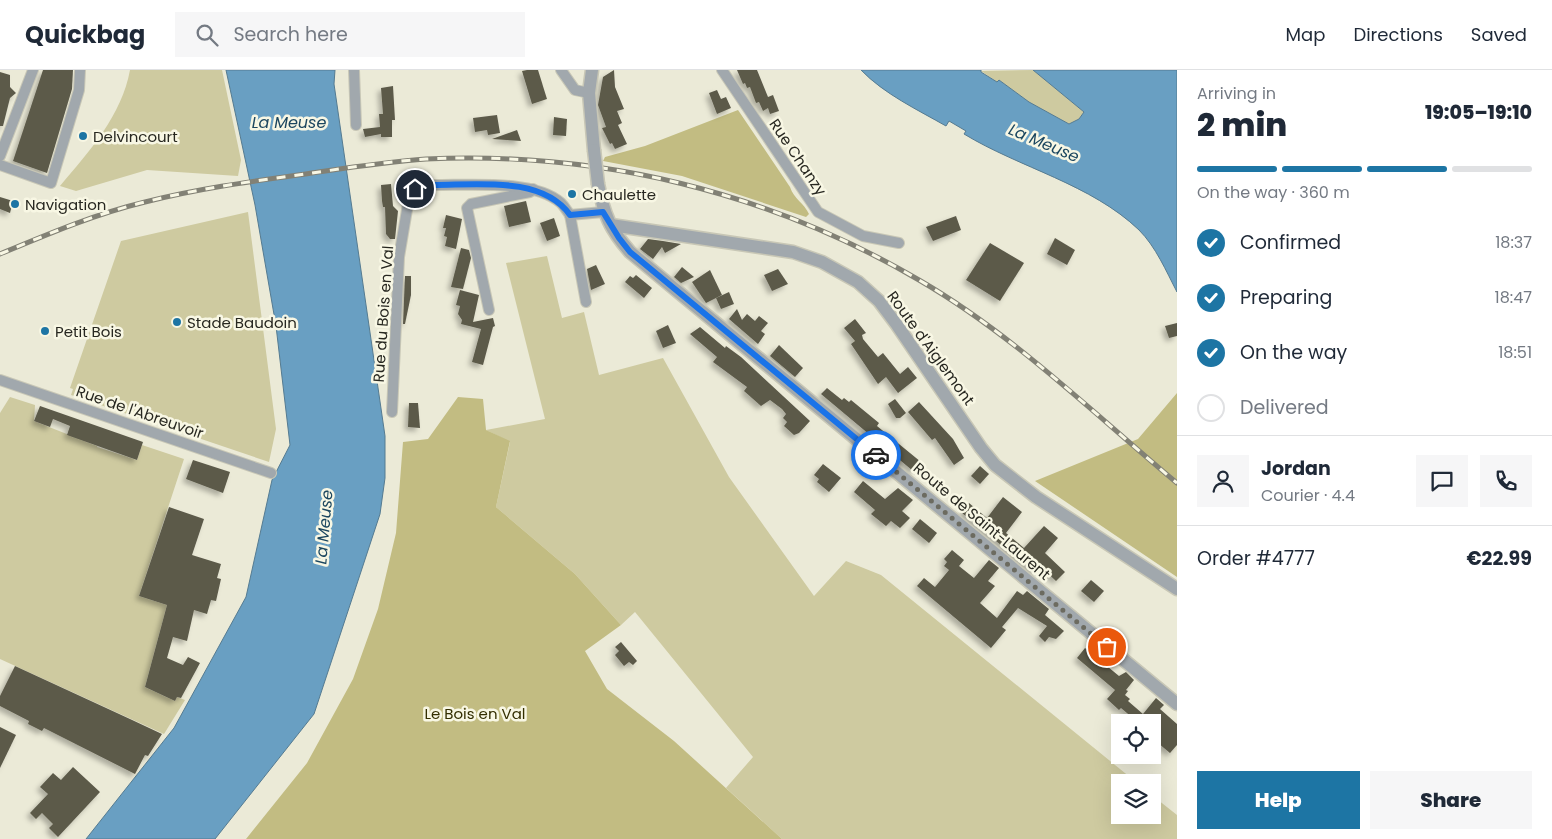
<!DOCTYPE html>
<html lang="en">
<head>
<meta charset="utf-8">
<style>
	body { margin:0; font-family:Poppins,sans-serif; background:#f6f6f7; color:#1f2937; height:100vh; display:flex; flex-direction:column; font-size:19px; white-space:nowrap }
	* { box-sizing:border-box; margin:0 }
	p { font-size:16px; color:#747a83 }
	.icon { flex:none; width:28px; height:28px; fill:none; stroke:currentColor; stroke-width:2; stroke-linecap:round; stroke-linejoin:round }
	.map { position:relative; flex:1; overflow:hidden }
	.panel { display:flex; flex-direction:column; background:#fff; width:375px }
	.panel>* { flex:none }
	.fabs { position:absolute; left:1111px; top:644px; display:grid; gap:10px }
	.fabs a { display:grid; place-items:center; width:50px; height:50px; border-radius:0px; background:#fff; box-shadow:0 5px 20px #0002; font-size:25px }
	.pin { position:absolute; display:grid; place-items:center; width:42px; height:42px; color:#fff; margin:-21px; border:2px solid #fff; border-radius:50%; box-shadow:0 1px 5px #0007 }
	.courier { position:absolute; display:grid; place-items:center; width:50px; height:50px; margin:-25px; border:4px solid #1a73e8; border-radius:50%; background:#fff; color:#222; box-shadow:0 1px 6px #0007 }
	.headline em { font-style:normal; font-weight:800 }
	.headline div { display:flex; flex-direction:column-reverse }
	.headline { display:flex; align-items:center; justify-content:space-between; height:85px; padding:0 20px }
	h1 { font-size:32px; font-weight:800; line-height:38px }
	.bar { display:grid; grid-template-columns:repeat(4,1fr); gap:8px 5px; align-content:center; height:60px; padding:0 20px }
	.bar i { height:6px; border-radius:4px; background:#e0e1e3 }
	.bar .selected { background:#1d75a4 }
	.bar p { grid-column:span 4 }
	.line { display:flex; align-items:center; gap:12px; padding:0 20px; border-top:1px solid #e0e1e3 }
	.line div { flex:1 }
	.round { display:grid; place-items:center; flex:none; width:52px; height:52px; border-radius:0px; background:#f6f6f7 }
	ol { padding:0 20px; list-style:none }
	li { display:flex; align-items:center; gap:15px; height:55px }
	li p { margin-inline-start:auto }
	li .icon { padding:5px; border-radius:50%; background:#1d75a4; color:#fff; stroke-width:4 }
	li:last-child { color:#747a83 }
	li i { width:28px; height:28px; border:2px solid #e0e1e3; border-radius:50% }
	.button { display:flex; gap:10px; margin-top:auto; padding:10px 20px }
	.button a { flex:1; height:58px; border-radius:0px; background:#1d75a4; color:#fff; font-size:20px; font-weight:800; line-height:58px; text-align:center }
	.button a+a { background:#f6f6f7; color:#1f2937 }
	header { display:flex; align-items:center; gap:30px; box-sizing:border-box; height:70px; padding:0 25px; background:#fff; border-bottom:1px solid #e0e1e3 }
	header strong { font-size:24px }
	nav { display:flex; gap:28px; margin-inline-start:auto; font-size:18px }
	.search { width:350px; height:45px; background:#f6f6f7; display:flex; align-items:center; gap:12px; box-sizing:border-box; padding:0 18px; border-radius:0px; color:#747a83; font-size:19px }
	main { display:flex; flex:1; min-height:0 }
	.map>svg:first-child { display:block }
	.green { fill:#cecaa0 }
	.forest { fill:#c2bc82 }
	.water { fill:#699fc2; stroke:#557b91 }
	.building { fill:#5c5a4a; filter:url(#shadow) }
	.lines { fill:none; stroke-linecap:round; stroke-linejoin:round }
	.minor-casing { stroke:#c8c7b6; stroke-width:12 }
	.tertiary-casing { stroke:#c8c7b6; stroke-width:15 }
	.minor { stroke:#a1a8ad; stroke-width:10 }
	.tertiary { stroke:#a1a8ad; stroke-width:12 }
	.rail-casing { stroke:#828175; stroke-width:5 }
	.rail { stroke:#f8f7e4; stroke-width:3; stroke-dasharray:9; stroke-linecap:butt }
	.tertiary-bridge-casing { stroke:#c8c7b6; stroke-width:15; stroke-linecap:butt }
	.tertiary-bridge { stroke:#a1a8ad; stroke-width:12 }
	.done { stroke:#6c6b60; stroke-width:5; stroke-dasharray:0 9 }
	.route { stroke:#1a73e8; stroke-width:6 }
	.poi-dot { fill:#1d75a4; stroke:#f8f7e4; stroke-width:2 }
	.labels { text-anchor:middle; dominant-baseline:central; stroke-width:5; stroke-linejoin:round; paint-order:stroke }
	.poi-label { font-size:15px; fill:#272720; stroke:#f8f7e4; text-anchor:start }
	.street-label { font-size:15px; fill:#272720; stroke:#f8f7e4 }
	.park-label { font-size:15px; fill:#332e00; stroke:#f8f7e4 }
	.water-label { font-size:16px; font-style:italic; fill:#1b465f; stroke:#f8f7e4 }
</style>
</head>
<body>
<header>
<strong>Quickbag</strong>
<div class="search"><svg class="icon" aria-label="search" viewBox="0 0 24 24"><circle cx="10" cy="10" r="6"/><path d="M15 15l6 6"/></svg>Search here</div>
<nav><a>Map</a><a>Directions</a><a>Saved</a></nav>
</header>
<main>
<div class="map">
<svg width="1177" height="769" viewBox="0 0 1177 769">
	<defs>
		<filter id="shadow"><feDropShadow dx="-3.5" dy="3.5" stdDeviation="2.5" flood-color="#0004"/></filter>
	</defs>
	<rect width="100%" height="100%" fill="#ebead7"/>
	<g class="green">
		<path d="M130,0H222L241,90L238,106L147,100L76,121L60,116C89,82 122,45 130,0Z"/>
		<path d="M1033,0L1084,42L1079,49L1069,54L1029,32L999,10L997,12L981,1Z"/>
		<path d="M248,142L276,359L269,392L71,325L73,319L70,318L121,171Z"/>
		<path d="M547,186L562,248L584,242L599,305L663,288L729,407L814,526L846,491L881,505L1136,712H1120V745H1152L1153,726L1177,745V769H782L726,718L753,687L635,542L621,555L575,504L496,437L510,372L486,360L545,349L506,193Z"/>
		<path d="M10,327L35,335L34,351L97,376V377L137,390L142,375L184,389L139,526L167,535L145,617L175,631L177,627L185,630L164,664L0,589V343Z"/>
	</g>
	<g class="forest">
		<path d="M738,40L790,117C794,129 804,133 809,144L806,147L682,106L603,91L605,87L645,76Z"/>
		<path d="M1177,323V507L1035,411L1138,369Z"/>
		<path d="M458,327L483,329L486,360L510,371L496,437L575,504L621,555L585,581L607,619L674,671L782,769H246L307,693L353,609L378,539L396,463L403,372L428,369Z"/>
	</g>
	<g class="water">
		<path d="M226,0H335L334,14L385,366V408L380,444L314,644L215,769H86L174,658L246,527L272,410L290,375L276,256L255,135Z"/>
		<path d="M861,0H981V2L997,12L999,10L1029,32L1069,54L1079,49L1084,42L1033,0H1177V222C1166,201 1156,177 1139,160C1091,114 1020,98 964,64L966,61L949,51L946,56C918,40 884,24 861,0Z"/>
	</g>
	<g class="building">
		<path d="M43,0H73L72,19L47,103L13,91Z"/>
		<path d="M527,0H538L547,29L532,34L522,1Z"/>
		<path d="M614,0L615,17L624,39L617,41L622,53L618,55L627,74L615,79L612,73L610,74L602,58L606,57L598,35L603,7Z"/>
		<path d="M737,0H757L768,27L773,25L779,41L770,44L768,38L763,41L759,32L756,33L750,17L747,18L745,13L743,14Z"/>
		<path d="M0,2L10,5V17L16,23L10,28L3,56H0Z"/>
		<path d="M393,16L395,50H392V67H381V64L365,67L363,59L380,57L379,44H383L381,18Z"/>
		<path d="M717,20L721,29L726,27L731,38L717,44L709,23Z"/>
		<path d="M497,45L500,63L488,65L487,60L475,62L473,48Z"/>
		<path d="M554,47L567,49L566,66L553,65Z"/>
		<path d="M517,60L521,71L492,69Z"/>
		<path d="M391,114L393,136L398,141L395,169H390L386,164L385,137H383L382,131L381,115Z"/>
		<path d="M0,127L13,131L10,143L0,139Z"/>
		<path d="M526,131L531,152L509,157L504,136Z"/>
		<path d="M446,145L462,149L456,179L445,176L447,167L444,166L446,158H443Z"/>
		<path d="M956,146L961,160L933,171L926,157Z"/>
		<path d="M554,148L560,166L547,171L540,153Z"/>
		<path d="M1055,168L1075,180L1067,195L1047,184Z"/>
		<path d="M648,169L663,171L681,174L665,183L662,177L653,189L640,179Z"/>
		<path d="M990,173L1024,193L1000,231L966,210Z"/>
		<path d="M461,178L469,180L471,188L463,219L451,217Z"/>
		<path d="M596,195L605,214L591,220L587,199Z"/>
		<path d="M682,197L694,207L681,213L674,207Z"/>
		<path d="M778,199L788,214L772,221L764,205Z"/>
		<path d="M710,200L722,225L706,233L692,212Z"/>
		<path d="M636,205L652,218L644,228L625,212L630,206L633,208Z"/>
		<path d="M405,206H411V225L405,254H403Z"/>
		<path d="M460,220L479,225L473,252L493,248L495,256L493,257L483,295L472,292L481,259L461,254L462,250L458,244L460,236L456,235Z"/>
		<path d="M729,222L734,234L721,239L716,228Z"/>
		<path d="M737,239L742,250L747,244L755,251L759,246L768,253L761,261L765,264L758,274L729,249Z"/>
		<path d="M855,249L866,263L862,265L863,269L878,287L883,283L900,304L908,297L917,308L898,323L886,307L878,314L851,274L855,271L844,258Z"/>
		<path d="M1177,253V266L1169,268L1165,256Z"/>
		<path d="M668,255L676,273L663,278L656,261Z"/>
		<path d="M700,257L725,278L726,276L741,287L810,351L799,363L794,365L784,356L787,352L783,348L786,344L782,339L770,330L761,336L744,321L747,317L713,292L717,287L690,264Z"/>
		<path d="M779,275L803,298L795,307L770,286Z"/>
		<path d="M827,318L842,330L844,328L849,332L851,330L879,353L877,356L921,392L913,401L821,324Z"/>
		<path d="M895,329L906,343L900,348H896L888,334Z"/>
		<path d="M919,332L953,369L964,388L954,395L935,368L932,370L908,342Z"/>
		<path d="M409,333H418L420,358L408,357Z"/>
		<path d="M40,336L143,372L137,390L67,365L70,356L53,349L50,357L34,351Z"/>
		<path d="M193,390L230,402L223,423L186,409Z"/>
		<path d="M823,394L841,408L829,422L817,412L819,409L814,405Z"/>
		<path d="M980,396L989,404L980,414L971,406Z"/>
		<path d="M863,411L885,429L898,418L913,430L902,441L910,448L900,458L891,451L886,456L871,444L875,440L854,422Z"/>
		<path d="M1003,427L1022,442L1006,463L1024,478L1044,456L1058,468L1045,483L1065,502L1056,511L1040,496L1035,503L962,443L969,433L987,448Z"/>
		<path d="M169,437L204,449L192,485L221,494L217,508L221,509L216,531L211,530L207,544L194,540L187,571L173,567L167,588L183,595L188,587L200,593L181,628L177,627L175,631L145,617L167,535L139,526Z"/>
		<path d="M920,449L937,463L929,473L912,459Z"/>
		<path d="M952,480L964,490L959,496L974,508L989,490L999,498L988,511L995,516L980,533L997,548L1017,521L1023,525L1027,521L1049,539L1045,545L1064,561L1056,569L1049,567L1045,572L1039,566L1047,556L1018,538L1002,557L1006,560L991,578L917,516L924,508L935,517L949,500L944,496L947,492L944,489Z"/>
		<path d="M1091,510L1104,521L1094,532L1081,521Z"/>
		<path d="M621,572L637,591L633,595L629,592L624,596L615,585L619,581L615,577Z"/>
		<path d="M1085,578L1119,606L1126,602L1134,610L1126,620L1128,621L1125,625L1130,629L1128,631L1143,644L1156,628L1164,635L1160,639L1177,654V675L1170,683L1152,668V652H1130L1134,649L1121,638L1119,640L1107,629L1115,620L1077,588Z"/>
		<path d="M15,596L130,649L162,664L148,686L145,685L135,704L44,658L42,661L28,654L29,651L0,636V626Z"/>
		<path d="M0,657L16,665L0,698Z"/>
		<path d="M73,697L100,722L58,767L49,758L53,754L42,743L36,749L30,743L48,724L40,717L53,703L61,710Z"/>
	</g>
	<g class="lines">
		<defs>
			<g id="minor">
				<path d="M354,0L356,55"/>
				<path d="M561,0L575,20L589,23"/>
				<path d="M722,0L818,142L863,166L899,173"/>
				<path d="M0,86L33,0"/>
				<path d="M0,95L51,113L79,20L80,0"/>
				<path d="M570,145L586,232"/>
				<path d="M570,145L603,142"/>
				<path d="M489,240L467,138L471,134L530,122L533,119"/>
				<path d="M0,310L271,403"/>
				<path d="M392,342L399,187L409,128L415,119L427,115C463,116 533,108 561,133C564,136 567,141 570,145"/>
			</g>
			<g id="tertiary">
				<path d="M592,0L589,23L594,80"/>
				<path d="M598,114C604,145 610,159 630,182L1177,634"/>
				<path d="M611,155L793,182L822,192L858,212L879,231L897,255L981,378L995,395L1036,427L1177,519"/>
			</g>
		</defs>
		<use href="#minor" class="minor-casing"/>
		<use href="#tertiary" class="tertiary-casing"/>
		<use href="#minor" class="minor"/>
		<use href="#tertiary" class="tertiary"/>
		<defs>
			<path id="rail" d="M0,184C48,164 95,144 145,132C196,119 247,112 298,105C340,99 383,92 426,89C599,81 769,122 919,210C1014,265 1093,343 1177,413"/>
		</defs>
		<use href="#rail" class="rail-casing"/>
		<use href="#rail" class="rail"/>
		<defs>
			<path id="tertiary-bridge" d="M594,80L598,114"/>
		</defs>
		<use href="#tertiary-bridge" class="tertiary-bridge-casing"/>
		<use href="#tertiary-bridge" class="tertiary-bridge"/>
	</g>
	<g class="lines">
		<path class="done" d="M876,385L1107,577"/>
		<path class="route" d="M415,119L427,115C472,116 541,104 570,145L603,142L619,168L630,182L876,385"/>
	</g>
	<g class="poi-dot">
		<circle cx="83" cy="66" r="5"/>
		<circle cx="572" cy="124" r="5"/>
		<circle cx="15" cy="134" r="5"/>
		<circle cx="177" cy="252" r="5"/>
		<circle cx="45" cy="261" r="5"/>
	</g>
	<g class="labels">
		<g class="poi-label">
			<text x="93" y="66">Delvincourt</text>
			<text x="582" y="124">Chaulette</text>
			<text x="25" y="134">Navigation</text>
			<text x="187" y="252">Stade Baudoin</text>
			<text x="55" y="261">Petit Bois</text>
		</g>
		<g class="street-label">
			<text transform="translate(798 87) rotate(56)">Rue Chanzy</text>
			<text transform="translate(383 244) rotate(-86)">Rue du Bois en Val</text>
			<text transform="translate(931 278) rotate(54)">Route d'Aiglemont</text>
			<text transform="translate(140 342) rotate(19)">Rue de l'Abreuvoir</text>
			<text transform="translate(982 451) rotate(40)">Route de Saint-Laurent</text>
		</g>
		<g class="park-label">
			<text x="475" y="643">Le Bois en Val</text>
		</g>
		<g class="water-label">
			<text x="289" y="52">La Meuse</text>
			<text transform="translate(1044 73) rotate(23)">La Meuse</text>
			<text transform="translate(324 457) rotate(-85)">La Meuse</text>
		</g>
	</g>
</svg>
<div class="fabs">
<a><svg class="icon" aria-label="locate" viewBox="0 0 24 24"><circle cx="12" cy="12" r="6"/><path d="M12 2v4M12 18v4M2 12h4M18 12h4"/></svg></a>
<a><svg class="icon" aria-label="layers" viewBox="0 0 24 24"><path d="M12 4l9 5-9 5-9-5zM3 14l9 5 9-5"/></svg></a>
</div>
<div class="pin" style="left:1107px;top:577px;background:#ea580c"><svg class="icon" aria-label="bag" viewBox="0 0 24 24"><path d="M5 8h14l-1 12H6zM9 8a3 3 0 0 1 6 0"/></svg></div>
<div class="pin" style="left:415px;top:119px;background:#1f2937"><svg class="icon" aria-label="home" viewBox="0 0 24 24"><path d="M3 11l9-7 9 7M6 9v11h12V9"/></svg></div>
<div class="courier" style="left:876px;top:385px"><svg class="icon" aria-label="car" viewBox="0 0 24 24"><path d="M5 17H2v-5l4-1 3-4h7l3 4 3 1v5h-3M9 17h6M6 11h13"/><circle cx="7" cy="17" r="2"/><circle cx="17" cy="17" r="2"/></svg></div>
</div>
<section class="panel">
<div class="headline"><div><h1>2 min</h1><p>Arriving in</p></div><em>19:05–19:10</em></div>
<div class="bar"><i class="selected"></i><i class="selected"></i><i class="selected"></i><i></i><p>On the way · 360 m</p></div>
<ol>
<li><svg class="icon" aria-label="check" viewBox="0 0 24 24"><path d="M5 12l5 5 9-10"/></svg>Confirmed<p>18:37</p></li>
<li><svg class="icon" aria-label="check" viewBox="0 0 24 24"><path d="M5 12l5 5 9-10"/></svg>Preparing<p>18:47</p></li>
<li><svg class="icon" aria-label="check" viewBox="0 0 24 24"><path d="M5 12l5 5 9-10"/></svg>On the way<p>18:51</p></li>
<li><i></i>Delivered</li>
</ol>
<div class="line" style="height:90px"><a class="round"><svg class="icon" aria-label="person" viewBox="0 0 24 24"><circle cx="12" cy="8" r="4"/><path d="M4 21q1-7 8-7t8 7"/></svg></a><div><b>Jordan</b><p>Courier · 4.4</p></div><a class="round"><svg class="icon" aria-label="chat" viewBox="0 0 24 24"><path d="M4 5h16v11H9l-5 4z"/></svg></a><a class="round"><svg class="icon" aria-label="phone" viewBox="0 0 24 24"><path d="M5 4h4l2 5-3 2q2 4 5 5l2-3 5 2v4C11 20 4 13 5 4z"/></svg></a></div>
<div class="line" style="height:65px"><div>Order #4777</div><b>€22.99</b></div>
<div class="button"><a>Help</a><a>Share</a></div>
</section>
</main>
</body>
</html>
